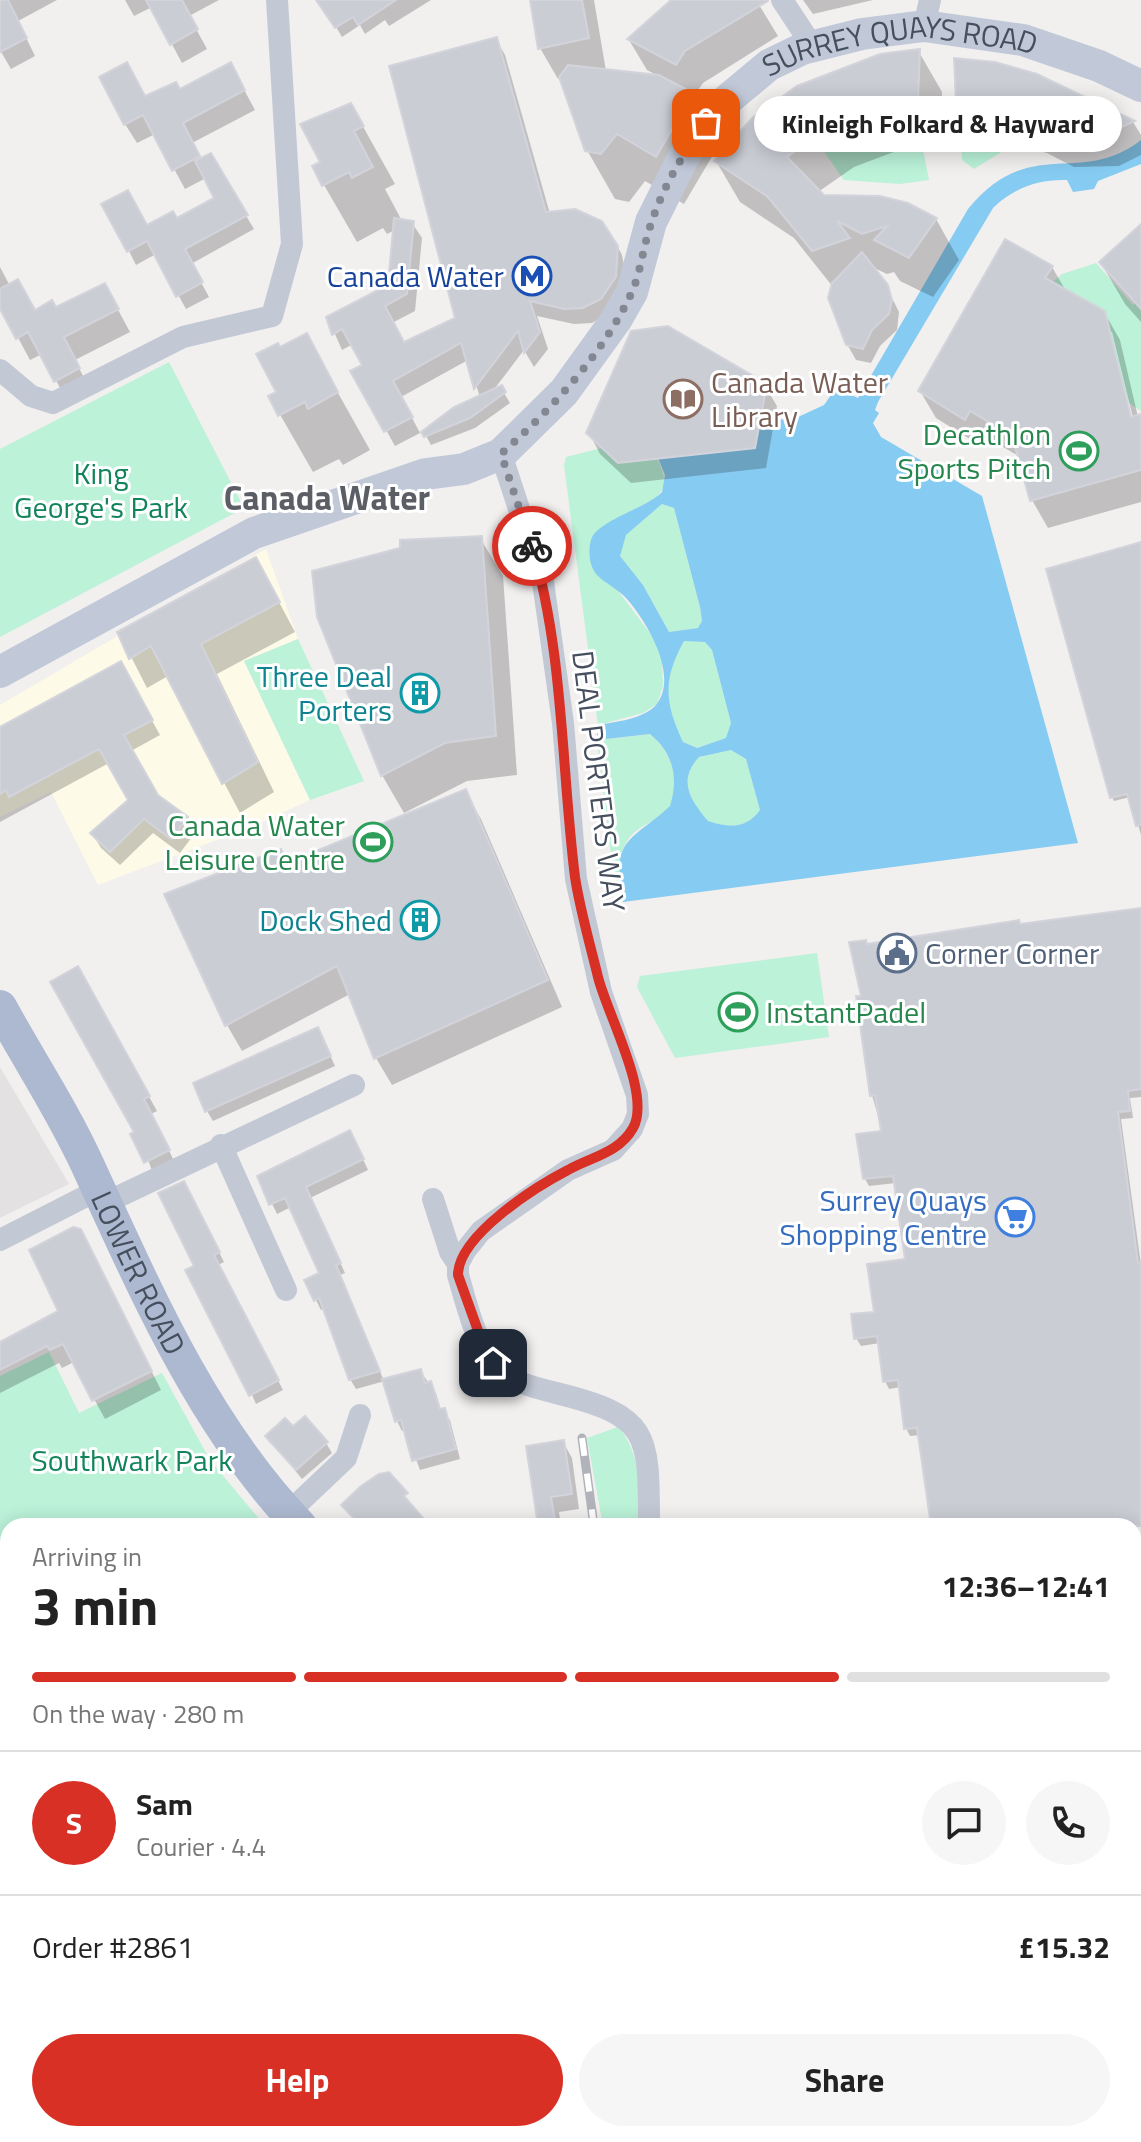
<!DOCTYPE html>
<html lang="en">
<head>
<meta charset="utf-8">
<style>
	body { margin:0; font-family:"Titillium Web",sans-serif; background:#f6f6f6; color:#222; height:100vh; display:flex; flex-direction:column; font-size:30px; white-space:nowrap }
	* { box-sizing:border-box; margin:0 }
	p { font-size:26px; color:#767676 }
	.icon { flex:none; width:44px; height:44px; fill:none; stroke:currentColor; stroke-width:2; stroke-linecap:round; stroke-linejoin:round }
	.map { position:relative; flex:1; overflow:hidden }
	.drawer { position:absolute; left:0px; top:1518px; width:1142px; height:624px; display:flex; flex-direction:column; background:#fff; border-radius:24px 24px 0 0; box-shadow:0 4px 20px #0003 }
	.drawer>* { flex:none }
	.pin { position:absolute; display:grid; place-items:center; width:68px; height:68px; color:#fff; margin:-34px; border-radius:16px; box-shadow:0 4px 12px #0006 }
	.courier { position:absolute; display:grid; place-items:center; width:80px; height:80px; margin:-40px; border:6px solid #d93025; border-radius:50%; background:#fff; color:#222; box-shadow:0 2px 10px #0007 }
	.bubble { position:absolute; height:56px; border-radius:28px; background:#fff; box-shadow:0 4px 20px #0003; font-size:26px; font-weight:700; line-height:56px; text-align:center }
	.headline em { font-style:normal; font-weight:700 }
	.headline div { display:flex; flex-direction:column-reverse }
	.headline { display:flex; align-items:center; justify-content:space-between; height:136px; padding:0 32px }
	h1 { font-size:52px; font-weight:700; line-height:60px }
	.bar { display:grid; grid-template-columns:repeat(4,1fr); gap:12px 8px; align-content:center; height:96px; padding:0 32px }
	.bar i { height:10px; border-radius:6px; background:#e0e0e0 }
	.bar .active { background:#d93025 }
	.bar p { grid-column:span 4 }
	.line { display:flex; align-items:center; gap:20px; padding:0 32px; border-top:2px solid #e0e0e0 }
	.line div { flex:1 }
	.round { display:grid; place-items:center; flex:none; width:84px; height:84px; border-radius:42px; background:#f6f6f6 }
	.button { display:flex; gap:16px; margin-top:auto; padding:16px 32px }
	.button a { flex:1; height:92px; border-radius:48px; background:#d93025; color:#fff; font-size:32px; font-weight:700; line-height:92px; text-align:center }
	.button a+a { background:#f6f6f6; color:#222 }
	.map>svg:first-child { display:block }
	.commercial { fill:#fdfae8 }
	.education { fill:#e3e1e1 }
	.green { fill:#bbf2d8 }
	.water { fill:#86cbf1; fill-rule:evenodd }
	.shadow { fill:#0003; fill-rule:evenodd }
	.building { fill:#cbcdd5; stroke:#d3d4db; stroke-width:2 }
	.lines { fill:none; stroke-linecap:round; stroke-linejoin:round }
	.street { stroke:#c2c9d5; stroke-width:22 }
	.secondary { stroke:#c1c9d9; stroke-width:32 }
	.primary { stroke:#adb9d0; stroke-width:34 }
	.rail-casing { stroke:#b1b3ba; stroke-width:9 }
	.rail { stroke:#fff; stroke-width:6; stroke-dasharray:18; stroke-linecap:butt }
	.done { stroke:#828791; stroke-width:8; stroke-dasharray:0 14.4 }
	.route { stroke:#d93025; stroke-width:10 }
	.labels { text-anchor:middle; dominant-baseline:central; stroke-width:6; stroke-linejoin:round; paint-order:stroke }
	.street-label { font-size:30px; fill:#464f5e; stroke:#fff }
	.transit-label { font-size:30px; fill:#164399; stroke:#fff; text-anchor:end }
	.education-label { font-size:30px; fill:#785e54; stroke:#fff; text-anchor:start }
	.leisure-label { font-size:30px; fill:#27864d; stroke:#fff; text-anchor:end }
	.park-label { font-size:30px; fill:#12845c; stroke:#fff }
	.culture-label { font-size:30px; fill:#0d838f; stroke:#fff; text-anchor:end }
	.service-label { font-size:30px; fill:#4e5e75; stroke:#fff; text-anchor:start }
	.shop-label { font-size:30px; fill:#366cbe; stroke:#fff; text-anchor:end }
	.quarter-label { font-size:34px; font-weight:bold; fill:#5b5e65; stroke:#fff }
</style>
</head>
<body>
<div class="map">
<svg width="1141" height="2142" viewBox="0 0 1141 2142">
	<rect width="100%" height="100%" fill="#f2efef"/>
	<path class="commercial" d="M266,549L298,639L244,661L310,800L251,827L98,885L51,792L0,817V705Z"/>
	<path class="education" d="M0,1067L69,1184L0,1218Z"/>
	<g class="green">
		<path d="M960,116L1037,138L1003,151L974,169L962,160Z"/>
		<path d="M865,121L871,132L918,124L929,180L900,184L844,180L820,146Z"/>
		<path d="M1096,263L1133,305L1141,299V411L1120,397L1041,293L1062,274Z"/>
		<path d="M169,362L244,508L0,637V449Z"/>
		<path d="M602,448L655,455C663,471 670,483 656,498L603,526L616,588L655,640L662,663L663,686L657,704L643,713L598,725L564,465L566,457Z"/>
		<path d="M662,504L674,508L700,607L702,621L698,628L669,632L643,585L619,555L626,535Z"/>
		<path d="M298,639L364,781L310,800L244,661Z"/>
		<path d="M684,641L705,642L712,650L731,723L727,738L696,748L683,742C664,702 661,682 684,641Z"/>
		<path d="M650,734C668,749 685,781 670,806C661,821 637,824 627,841C616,860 619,882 623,902L617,903L597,740Z"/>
		<path d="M731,750L746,759L760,810C746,829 729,828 707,821C689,799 678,780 699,757Z"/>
		<path d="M817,953L829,1037L675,1058L637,987L640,976Z"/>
		<path d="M49,1352L79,1413L162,1373L210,1460L265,1526H8V2134H240L231,2142H0V1376Z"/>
		<path d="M618,1427C642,1453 639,1492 640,1526H603L587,1438Z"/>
	</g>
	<path class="water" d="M1141,140V164L1098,181L1094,189L1073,192L1067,180C1038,179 1014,188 993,208L878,402L875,410L879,413L873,423L881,437L982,496L1078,843L623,902C611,836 630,843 670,806C679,777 673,753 650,734L597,740L598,725C615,722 644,719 656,705C680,676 646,620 626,598C618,589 606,584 597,575C589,566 588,551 591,540C597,520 646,509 662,492L665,475L650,439L798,417L824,405L836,388L858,398L968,209C1031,133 1079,188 1141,140ZM662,504L674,508L700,607L702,621L698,628L669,632L643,585L620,556L626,535ZM684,641L705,642L712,650L731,723L726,738L697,748L683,742C665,703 662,681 684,641ZM731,750L746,759L760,810C746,829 729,828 708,821C689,799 678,780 699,757Z"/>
	<g class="shadow">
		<path d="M0,0H57L18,21L35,56L11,69L0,50Z"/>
		<path d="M125,0H219L189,16L207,49L182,63L152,7L134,16Z"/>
		<path d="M320,0H431L389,26L385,20L365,34L360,25L342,37Z"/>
		<path d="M532,0H594L606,71L660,77L647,70L629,40L674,0H756L778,36L703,83L693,97L720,143L684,204L645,181L629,202L615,199L587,150L561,78L558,79L540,48Z"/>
		<path d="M803,0H873L813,14Z"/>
		<path d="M496,39L505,55L550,214L613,238L622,255L627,282L616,308L592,323L574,324L537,316L548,349L534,367L524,350L492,392L501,388L510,403L475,428L431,445L424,432L480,397L468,360L401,397L420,433L395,446L353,371L364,365L353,344L342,350L328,318L390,286L395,230L387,234L383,228L357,242L324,185L323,162L351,105L395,184L385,189L402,221L412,223L422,238L415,311L392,323L403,344L457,319Z"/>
		<path d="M919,52L942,92L940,140L915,144L854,167L818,192L824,197L936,219L959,260L933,297L900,281L894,272L887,274L870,266L886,286L899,312L897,330L880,346L871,363L856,360L847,344L833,287L794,238L740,202L716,161Z"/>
		<path d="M1036,76L1133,122L1141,135V155L1119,166L1074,167L1047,153L975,134L958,104Z"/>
		<path d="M241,84L255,110L192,143L201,160L210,156L254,229L191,264L209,297L186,309L156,254L136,265L129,251L146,227L176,221L217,198L206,178L185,189L155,134L137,143L125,124L145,98Z"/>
		<path d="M1141,227V322L1125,304L1101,263Z"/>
		<path d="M0,267L10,286L35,312L117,308L130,332L75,360L91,392L68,403L42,354L30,360L0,304Z"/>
		<path d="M1052,267L1066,291L1104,312L1120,340L1138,417L1141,416V502L1048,528L1032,500L1020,457L986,437L981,446L936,418L920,391ZM1108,332H1112L1135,426L1131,427Z"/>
		<path d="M306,336L370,450L343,465L339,459L313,472L270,397L278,393L279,350Z"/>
		<path d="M765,386L777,406L766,468L631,483L600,454L589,433Z"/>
		<path d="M480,538L503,576L517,775L467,781L404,813L382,775Z"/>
		<path d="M1141,545V835L1130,797L1114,801L1112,797Z"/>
		<path d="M272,589L295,632L217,674L274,792L240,813L168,676L147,688L119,633Z"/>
		<path d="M120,663L160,735L131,751L157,797L186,818L195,833L180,853L153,833L120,865L101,848L92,833L131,800L109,763L0,822V729Z"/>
		<path d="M465,792L481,819L562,1007L392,1085L376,1058L350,994L242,1051L227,1025L288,865Z"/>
		<path d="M1141,910V1097L1130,1098L1133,1118L1121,1119L1141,1265V1511L1088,1526H933L920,1435L910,1436L906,1428L901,1387L889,1389L885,1381L880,1343L861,1346L856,1338L876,1314L907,1260L896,1183L869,1186L865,1179L883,1133L872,1095L863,998L868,946Z"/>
		<path d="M77,969L157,1111L151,1114L176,1165L154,1176Z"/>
		<path d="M323,1040L335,1066L213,1121L207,1111Z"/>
		<path d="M355,1142L368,1170L310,1198L345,1273L340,1275L384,1381L420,1371L436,1393L441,1411L450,1420L460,1459L420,1470L405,1430L402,1431L397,1421L385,1381L356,1389L350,1379L325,1308L321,1310L316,1300L322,1273L291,1207L277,1214L259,1177Z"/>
		<path d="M189,1193L224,1262L218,1265L283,1390L256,1404L197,1267Z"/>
		<path d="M91,1250L161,1390L105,1419L74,1362L62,1368L59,1363L0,1393V1344L61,1312Z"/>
		<path d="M292,1429L326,1443L332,1453L302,1479L267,1436Z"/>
		<path d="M563,1442L572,1458L579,1509L559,1512L561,1526H540Z"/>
		<path d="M1141,1537V1844L1134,1845V1538Z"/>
		<path d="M1141,2128V2142H1122L1134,2134Z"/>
		<path d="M352,2134H443L433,2142H343Z"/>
		<path d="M653,2134H698L701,2142H655Z"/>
		<path d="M760,2134H776L763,2139Z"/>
		<path d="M779,2134H792L798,2142H781Z"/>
		<path d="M993,2134H1006L1010,2142H968Z"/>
		<path d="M1108,2134L1117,2142H1097Z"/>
	</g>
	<g class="building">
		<path d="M0,0H8L27,38L0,52Z"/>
		<path d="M146,0H182L198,29L170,45Z"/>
		<path d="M316,0H396L358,25L353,17L335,28Z"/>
		<path d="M530,0H582L589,38L538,49Z"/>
		<path d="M671,0H768V1L685,51L676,65L627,39Z"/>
		<path d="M497,37L546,212L575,209L602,221L618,246L616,277L601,299L583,308L564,309L530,301L540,332L524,353L518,331L474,389L461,343L393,381L413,417L384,432L350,371L362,365L342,329L332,335L326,317L388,285L394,218L414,221L407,294L385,306L404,342L455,318L389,66Z"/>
		<path d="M920,49L918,100L891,104L830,126L787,157L824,195L880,196L908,203L937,218L909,258L874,240L887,226L862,234L837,221L850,238L812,251L768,197L714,161L752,118L797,86L880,54Z"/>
		<path d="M954,58L995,62L1037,74L1135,121L1102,136L1056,138L1028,123L956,104Z"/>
		<path d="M127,62L145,96L176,82L180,89L231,62L245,90L183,123L200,156L172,171L143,115L124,125L99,77Z"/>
		<path d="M568,65L659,75L693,93L656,157L617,134L601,154L585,151L559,77Z"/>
		<path d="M351,103L364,126L354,131L373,167L352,178L349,172L322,186L312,166L320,162L300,124Z"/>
		<path d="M211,153L248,215L185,249L203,282L176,297L147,241L127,252L101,204L128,190L147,225L173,211L177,218L214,198L195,161Z"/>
		<path d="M1141,224V309L1099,262Z"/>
		<path d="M1005,239L1053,266L1045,278L1105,311L1131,417L1141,414V470L1030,501L1012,436L970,411L965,420L918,391Z"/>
		<path d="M862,252L888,285L892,300L889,314L872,330L863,349L846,345L828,298L832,283Z"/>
		<path d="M18,279L35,310L52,300L56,307L105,283L119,309L64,337L80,368L54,382L28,332L16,339L0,309V289Z"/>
		<path d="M668,326L767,384L755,448L618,463L586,433L631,331Z"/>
		<path d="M307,333L338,392L308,409L305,402L278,416L268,396L276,392L256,354L278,343L280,347Z"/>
		<path d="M502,385L506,392L470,418L424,437L421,432L454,407Z"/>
		<path d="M482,536L496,736L445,743L381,776L317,617L312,571L400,548V540Z"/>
		<path d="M1141,542V825L1136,826L1127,794L1110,798L1046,569Z"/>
		<path d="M256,557L280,602L201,644L258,762L222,784L151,646L129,659L117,632Z"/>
		<path d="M121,661L153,720L124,735L158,795L188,817L171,839L144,819L110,852L90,833L128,800L99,749L9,797L6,790L0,794V727Z"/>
		<path d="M466,789L548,980L374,1059L337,966L225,1026L164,894L281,849L287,863Z"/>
		<path d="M1141,908V1089L1128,1091L1130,1111L1118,1112L1138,1263H1141V1526H931L917,1428L904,1429L898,1380L883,1382L877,1336L854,1339L851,1314L874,1312L867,1264L905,1259L893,1176L863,1179L856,1134L881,1131L875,1095L870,1096L856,996H861L849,942L866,940L867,944L1019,920L1020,924Z"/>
		<path d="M78,966L150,1096L144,1099L170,1150L144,1163L130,1134L134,1132L50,982Z"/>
		<path d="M318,1027L331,1056L205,1112L193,1083Z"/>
		<path d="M350,1130L364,1159L306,1187L341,1263L336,1265L380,1371L349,1380L319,1298L314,1301L304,1280L319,1273L285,1198L269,1205L257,1176Z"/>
		<path d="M184,1181L220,1252L214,1255L279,1380L249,1396L185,1270L194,1266L158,1193Z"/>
		<path d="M73,1227L81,1229L152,1371L92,1401L63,1344L50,1350L47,1346L0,1370V1342L58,1311L29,1250Z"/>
		<path d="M421,1369L425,1383L431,1381L440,1409L445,1408L456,1449L412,1461L401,1420L395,1422L382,1379Z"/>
		<path d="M305,1416L328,1442L296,1470L265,1436L285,1418L293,1426Z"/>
		<path d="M564,1440L572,1494L551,1497L556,1526H538L526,1446Z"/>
		<path d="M389,1472L408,1493L404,1496L430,1526H361L341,1505L361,1486L379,1474Z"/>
	</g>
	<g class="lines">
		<g class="street">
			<path d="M782,0L813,47"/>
			<path d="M924,26L930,0"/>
			<path d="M0,370L31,396L53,403L183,337L272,316L292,244L277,0"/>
			<path d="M501,454L543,582L563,723L576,879L601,992L637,1095L638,1114L632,1129L613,1150L568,1170L481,1231L465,1251L458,1264V1275C467,1305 476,1348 500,1370C514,1383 537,1388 556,1393C650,1416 649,1433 649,1526"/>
			<path d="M221,1145L286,1290"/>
			<path d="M433,1199L450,1252L458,1264"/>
			<path d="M105,1203L354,1085"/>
			<path d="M0,1240L98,1190"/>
			<path d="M288,1513L346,1458L360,1415"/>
			<path d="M1134,1880L1141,1881"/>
			<path d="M1134,2113L1141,2110"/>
			<path d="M1059,2142L1070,2134"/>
		</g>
		<g class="secondary">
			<path id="s1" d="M0,672L254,533L426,474L464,469L501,454L564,392L616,320L632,292L651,222L691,142L727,100L769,65L802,49L862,34L924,26L1023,40L1099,66L1141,86"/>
			<path d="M1134,2011L1141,2007"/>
			<path d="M886,2142L890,2134"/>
		</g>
		<g class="primary">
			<path id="s2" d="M0,1007C29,1060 63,1111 88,1166C146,1292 203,1425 300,1526"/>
			<path d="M622,2134L625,2142"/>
			<path d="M842,2134L848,2142"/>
			<path d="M268,2142L277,2134"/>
		</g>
		<defs>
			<g id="rail">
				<path d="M582,1438L594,1526"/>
				<path d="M729,2134L732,2142"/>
				<path d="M743,2134L746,2142"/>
			</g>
		</defs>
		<use href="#rail" class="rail-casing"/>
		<use href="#rail" class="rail"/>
	</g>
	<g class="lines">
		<path class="done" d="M532,546L501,454C551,409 602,356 631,294C641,273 643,246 651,224C663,187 683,153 706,123"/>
		<path class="route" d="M493,1363L485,1350L458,1275C458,1236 535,1187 568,1170C591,1157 619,1153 633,1128C652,1095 607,1014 598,977C590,944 580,910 575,877C561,766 564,653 532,546"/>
	</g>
	<defs>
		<symbol id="metro-ring" viewBox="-11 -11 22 22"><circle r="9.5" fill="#fff" stroke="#1a4fb4" stroke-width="1.5"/><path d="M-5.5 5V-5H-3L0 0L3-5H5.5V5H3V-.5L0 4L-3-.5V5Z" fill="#1a4fb4"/></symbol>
		<symbol id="library-ring" viewBox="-11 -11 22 22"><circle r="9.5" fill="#fff" stroke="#8d6e63" stroke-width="1.5"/><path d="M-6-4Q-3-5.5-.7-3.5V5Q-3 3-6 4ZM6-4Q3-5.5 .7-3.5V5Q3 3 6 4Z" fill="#8d6e63"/></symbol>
		<symbol id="stadium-ring" viewBox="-11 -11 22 22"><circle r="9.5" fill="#fff" stroke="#2e9e5b" stroke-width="1.5"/><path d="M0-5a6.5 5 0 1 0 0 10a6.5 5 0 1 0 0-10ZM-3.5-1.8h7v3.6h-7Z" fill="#2e9e5b"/></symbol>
		<symbol id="building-ring" viewBox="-11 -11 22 22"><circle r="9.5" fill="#fff" stroke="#0f9aa8" stroke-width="1.5"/><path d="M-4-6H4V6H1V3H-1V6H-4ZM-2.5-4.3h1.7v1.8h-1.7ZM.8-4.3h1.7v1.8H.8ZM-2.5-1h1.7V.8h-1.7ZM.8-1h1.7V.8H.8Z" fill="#0f9aa8"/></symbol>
		<symbol id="civic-ring" viewBox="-11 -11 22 22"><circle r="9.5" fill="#fff" stroke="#5c6f8a" stroke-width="1.5"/><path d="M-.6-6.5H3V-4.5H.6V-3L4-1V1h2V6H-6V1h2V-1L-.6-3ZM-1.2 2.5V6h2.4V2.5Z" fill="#5c6f8a"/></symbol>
		<symbol id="supermarket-ring" viewBox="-11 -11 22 22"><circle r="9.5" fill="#fff" stroke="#3f7fe0" stroke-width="1.5"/><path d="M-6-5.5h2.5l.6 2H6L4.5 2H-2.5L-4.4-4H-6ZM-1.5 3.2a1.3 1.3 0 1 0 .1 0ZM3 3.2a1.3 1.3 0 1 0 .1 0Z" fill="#3f7fe0"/></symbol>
	</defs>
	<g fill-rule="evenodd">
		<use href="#metro-ring" x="510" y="254" width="44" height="44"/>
		<use href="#library-ring" x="661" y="377" width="44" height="44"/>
		<use href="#stadium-ring" x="1057" y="429" width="44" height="44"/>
		<use href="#building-ring" x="398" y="671" width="44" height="44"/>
		<use href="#stadium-ring" x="351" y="820" width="44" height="44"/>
		<use href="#building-ring" x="398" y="898" width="44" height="44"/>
		<use href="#civic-ring" x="875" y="931" width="44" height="44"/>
		<use href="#stadium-ring" x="716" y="990" width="44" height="44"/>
		<use href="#supermarket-ring" x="993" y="1195" width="44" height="44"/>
	</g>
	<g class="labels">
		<g class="street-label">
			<text stroke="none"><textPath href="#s1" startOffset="1166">SURREY QUAYS ROAD</textPath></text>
			<text transform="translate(599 781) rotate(83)">DEAL PORTERS WAY</text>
			<text stroke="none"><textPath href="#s2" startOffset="300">LOWER ROAD</textPath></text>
		</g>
		<g class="transit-label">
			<text x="504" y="276">Canada Water</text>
		</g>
		<g class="education-label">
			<text x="711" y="382">Canada Water<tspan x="711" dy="34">Library</tspan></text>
		</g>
		<g class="leisure-label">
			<text x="1051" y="434">Decathlon<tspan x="1051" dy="34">Sports Pitch</tspan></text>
			<text x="345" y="825">Canada Water<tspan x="345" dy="34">Leisure Centre</tspan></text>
			<text x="766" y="1012" text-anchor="start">InstantPadel</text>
		</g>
		<g class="park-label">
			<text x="101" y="473">King<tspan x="101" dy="34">George's Park</tspan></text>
			<text x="132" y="1460">Southwark Park</text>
		</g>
		<g class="culture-label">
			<text x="392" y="676">Three Deal<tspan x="392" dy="34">Porters</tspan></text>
			<text x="392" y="920">Dock Shed</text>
		</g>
		<g class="service-label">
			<text x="925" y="953">Corner Corner</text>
		</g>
		<g class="shop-label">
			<text x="987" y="1200">Surrey Quays<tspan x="987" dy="34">Shopping Centre</tspan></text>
		</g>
		<g class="quarter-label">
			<text x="327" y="497">Canada Water</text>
		</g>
	</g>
</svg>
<div class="pin" style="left:706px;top:123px;background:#ea580c"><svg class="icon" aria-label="bag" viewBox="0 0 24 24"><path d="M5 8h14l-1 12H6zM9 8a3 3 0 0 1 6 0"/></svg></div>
<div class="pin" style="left:493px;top:1363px;background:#1f2937"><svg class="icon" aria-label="home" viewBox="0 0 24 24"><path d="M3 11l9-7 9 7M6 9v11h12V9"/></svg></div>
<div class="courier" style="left:532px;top:546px"><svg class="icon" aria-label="bike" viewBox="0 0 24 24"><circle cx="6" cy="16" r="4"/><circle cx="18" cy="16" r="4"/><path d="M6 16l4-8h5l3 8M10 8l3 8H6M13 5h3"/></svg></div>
<div class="bubble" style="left:754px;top:96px;width:368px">Kinleigh Folkard &amp; Hayward</div>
<section class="drawer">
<div class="headline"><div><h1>3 min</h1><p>Arriving in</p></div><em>12:36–12:41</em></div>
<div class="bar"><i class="active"></i><i class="active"></i><i class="active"></i><i></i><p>On the way · 280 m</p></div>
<div class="line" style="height:144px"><b class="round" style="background:#d93025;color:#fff">S</b><div><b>Sam</b><p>Courier · 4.4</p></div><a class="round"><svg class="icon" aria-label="chat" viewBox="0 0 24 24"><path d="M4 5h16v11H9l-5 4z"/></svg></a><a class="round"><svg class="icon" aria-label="phone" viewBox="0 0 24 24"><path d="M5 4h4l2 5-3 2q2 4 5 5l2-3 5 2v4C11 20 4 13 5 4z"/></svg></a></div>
<div class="line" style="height:104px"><div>Order #2861</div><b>£15.32</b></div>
<div class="button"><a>Help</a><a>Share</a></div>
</section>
</div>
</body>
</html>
